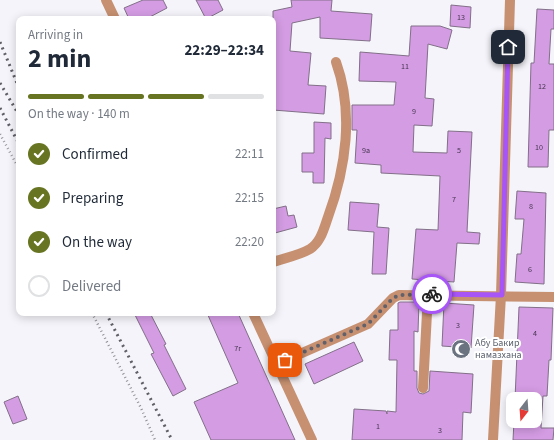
<!DOCTYPE html>
<html lang="en">
<head>
<meta charset="utf-8">
<style>
	body { margin:0; font-family:"Source Sans 3",sans-serif; background:#f2f2f3; color:#1f2937; height:100vh; display:flex; flex-direction:column; font-size:15px; white-space:nowrap }
	* { box-sizing:border-box; margin:0 }
	p { font-size:13px; color:#747a83 }
	.icon { flex:none; width:22px; height:22px; fill:none; stroke:currentColor; stroke-width:2; stroke-linecap:round; stroke-linejoin:round }
	.map { position:relative; flex:1; overflow:hidden }
	.details { position:absolute; left:16px; top:16px; width:260px; height:300px; display:flex; flex-direction:column; background:#fff; border-radius:8px; box-shadow:0 2px 10px #0003 }
	.details>* { flex:none }
	.needle { width:26px; rotate:197deg }
	.tools { position:absolute; left:506px; top:392px; display:grid; gap:8px }
	.tools a { display:grid; place-items:center; width:36px; height:36px; border-radius:8px; background:#fff; box-shadow:0 2px 10px #0003; font-size:20px }
	.pin { position:absolute; display:grid; place-items:center; width:34px; height:34px; color:#fff; margin:-17px; border-radius:8px; box-shadow:0 2px 6px #0006 }
	.courier { position:absolute; display:grid; place-items:center; width:40px; height:40px; margin:-20px; border:3px solid #a855f7; border-radius:50%; background:#fff; color:#222; box-shadow:0 1px 5px #0007 }
	.overview em { font-style:normal; font-weight:700 }
	.overview div { display:flex; flex-direction:column-reverse }
	.overview { display:flex; align-items:center; justify-content:space-between; height:68px; padding:0 12px }
	h1 { font-size:26px; font-weight:700; line-height:30px }
	.bar { display:grid; grid-template-columns:repeat(4,1fr); gap:6px 4px; align-content:center; height:48px; padding:0 12px }
	.bar i { height:5px; border-radius:3px; background:#e0e1e3 }
	.bar .on { background:#677522 }
	.bar p { grid-column:span 4 }
	ol { padding:0 12px; list-style:none }
	li { display:flex; align-items:center; gap:12px; height:44px }
	li p { margin-inline-start:auto }
	li .icon { padding:4px; border-radius:50%; background:#677522; color:#fff; stroke-width:4 }
	li:last-child { color:#747a83 }
	li i { width:22px; height:22px; border:2px solid #e0e1e3; border-radius:50% }
	.map>svg:first-child { display:block }
	.building { fill:#d49ce3; stroke:#826f88 }
	.lines { fill:none; stroke-linecap:round; stroke-linejoin:round }
	.path { stroke:#929199; stroke-width:2.5; stroke-dasharray:1 3; stroke-linecap:butt }
	.minor { stroke:#c69071; stroke-width:10 }
	.rail { stroke:#605f68; stroke-width:3; stroke-dasharray:2 4; stroke-linecap:butt }
	.done { stroke:#62616a; stroke-width:4; stroke-dasharray:0 7.2 }
	.route { stroke:#a855f7; stroke-width:5 }
	.labels { text-anchor:middle; dominant-baseline:central; stroke-width:4; stroke-linejoin:round; paint-order:stroke }
	.number-label { font-size:8px; fill:#44344e }
	.worship-label { font-size:10px; fill:#5b616d; stroke:#fff; text-anchor:start }
</style>
</head>
<body>
<div class="map">
<svg width="554" height="440" viewBox="0 0 554 440">
	<rect width="100%" height="100%" fill="#f4f4fa"/>
	<g class="building">
		<path d="M143,0H163L167,8L146,19H129L124,8Z"/>
		<path d="M196,0H218L223,10L206,19Z"/>
		<path d="M291,0H332L331,11L372,14L370,41L320,38V17L292,23L290,51L311,53L308,85L326,86L324,114L273,110V11L292,7Z"/>
		<path d="M451,5L471,7L470,28L450,26Z"/>
		<path d="M537,9L554,10V29H551L549,64H554V130H549L548,167H528L531,63H534Z"/>
		<path d="M411,26H440L452,30L447,49L428,44L425,98L434,99L432,126L414,125L413,152L447,153L448,131L472,132L467,232L480,233L479,244L457,243L454,282L412,279L416,229L438,230L440,176L381,173V165L355,163L357,130H352V105H394L396,82L359,81L360,52L409,56Z"/>
		<path d="M314,122L331,123V139L325,138L324,183H313V172H302V153H314Z"/>
		<path d="M517,191L546,193L544,284L515,282L517,254H521L524,219H515Z"/>
		<path d="M350,202L379,204L377,227L389,228L386,274H372L374,232L348,230Z"/>
		<path d="M286,206L288,216L294,215L297,227L275,233L273,220L275,219L273,209Z"/>
		<path d="M400,302H419L418,332L414,331V371H417V388L419,393L423,394L429,391L430,371L473,374L471,413L463,412L462,440H352L354,409L386,411L387,414V411L396,412L397,360H389L390,330H398V303Z"/>
		<path d="M444,303L474,305L471,348L442,346Z"/>
		<path d="M519,307L553,308L551,360H549L547,396H543L541,428H554L553,440H513L514,421H535V399H515Z"/>
		<path d="M134,313H150L166,344L164,345L186,389L173,396L151,354L154,353Z"/>
		<path d="M207,313H238L295,440H211L194,402L238,383Z"/>
		<path d="M354,342L363,361L314,384L305,364Z"/>
		<path d="M18,396L27,419L13,424L4,402Z"/>
	</g>
	<g class="lines">
		<g class="path">
			<path d="M0,134L19,169"/>
			<path d="M92,313L141,408L155,440"/>
		</g>
		<g class="minor">
			<path d="M106,0L115,19"/>
			<path d="M273,262C285,258 300,255 310,249C321,242 324,228 328,217C346,168 354,112 336,62"/>
			<path d="M253,313L312,440"/>
			<path d="M277,364L368,324L393,298L399,295L554,297"/>
			<path d="M423,388L428,294"/>
			<path d="M493,440L501,295L510,0"/>
		</g>
		<g class="rail">
			<path d="M0,42L19,88"/>
			<path d="M0,83L19,115"/>
			<path d="M0,108L19,144"/>
			<path d="M106,313L172,440"/>
		</g>
	</g>
	<g class="lines">
		<path class="done" d="M285,360L368,324L393,298L399,295L432,294"/>
		<path class="route" d="M432,294L502,295L508,47"/>
	</g>
	<defs>
		<symbol id="mosque-disc" viewBox="-11 -11 22 22"><circle r="9.5" fill="#6b7280" stroke="#fff"/><path d="M3.5-4.9A6 6 0 1 0 3.5 4.9A5 5 0 1 1 3.5-4.9Z" fill="#fff"/></symbol>
	</defs>
	<g fill-rule="evenodd">
		<use href="#mosque-disc" x="450" y="338" width="22" height="22"/>
	</g>
	<g class="labels">
		<g class="number-label">
			<text x="461" y="17">13</text>
			<text x="405" y="66">11</text>
			<text x="542" y="86">12</text>
			<text x="414" y="111">9</text>
			<text x="539" y="147">10</text>
			<text x="366" y="150">9а</text>
			<text x="459" y="150">5</text>
			<text x="454" y="199">7</text>
			<text x="531" y="206">8</text>
			<text x="530" y="269">6</text>
			<text x="458" y="325">3</text>
			<text x="535" y="333">4</text>
			<text x="238" y="348">7г</text>
			<text x="378" y="426">1</text>
			<text x="440" y="430">3</text>
		</g>
		<g class="worship-label">
			<text x="475" y="343">Абу Бакир<tspan x="475" dy="12">намазхана</tspan></text>
		</g>
	</g>
</svg>
<div class="tools">
<a><svg class="needle" viewBox="-14 -14 28 28"><path d="M0-13l5 13h-10z" fill="#e53935"/><path d="M0 13l5-13h-10z" fill="#747a83"/></svg></a>
</div>
<div class="pin" style="left:285px;top:360px;background:#ea580c"><svg class="icon" aria-label="bag" viewBox="0 0 24 24"><path d="M5 8h14l-1 12H6zM9 8a3 3 0 0 1 6 0"/></svg></div>
<div class="pin" style="left:508px;top:47px;background:#1f2937"><svg class="icon" aria-label="home" viewBox="0 0 24 24"><path d="M3 11l9-7 9 7M6 9v11h12V9"/></svg></div>
<div class="courier" style="left:432px;top:294px"><svg class="icon" aria-label="bike" viewBox="0 0 24 24"><circle cx="6" cy="16" r="4"/><circle cx="18" cy="16" r="4"/><path d="M6 16l4-8h5l3 8M10 8l3 8H6M13 5h3"/></svg></div>
<section class="details">
<div class="overview"><div><h1>2 min</h1><p>Arriving in</p></div><em>22:29–22:34</em></div>
<div class="bar"><i class="on"></i><i class="on"></i><i class="on"></i><i></i><p>On the way · 140 m</p></div>
<ol>
<li><svg class="icon" aria-label="check" viewBox="0 0 24 24"><path d="M5 12l5 5 9-10"/></svg>Confirmed<p>22:11</p></li>
<li><svg class="icon" aria-label="check" viewBox="0 0 24 24"><path d="M5 12l5 5 9-10"/></svg>Preparing<p>22:15</p></li>
<li><svg class="icon" aria-label="check" viewBox="0 0 24 24"><path d="M5 12l5 5 9-10"/></svg>On the way<p>22:20</p></li>
<li><i></i>Delivered</li>
</ol>
</section>
</div>
</body>
</html>
